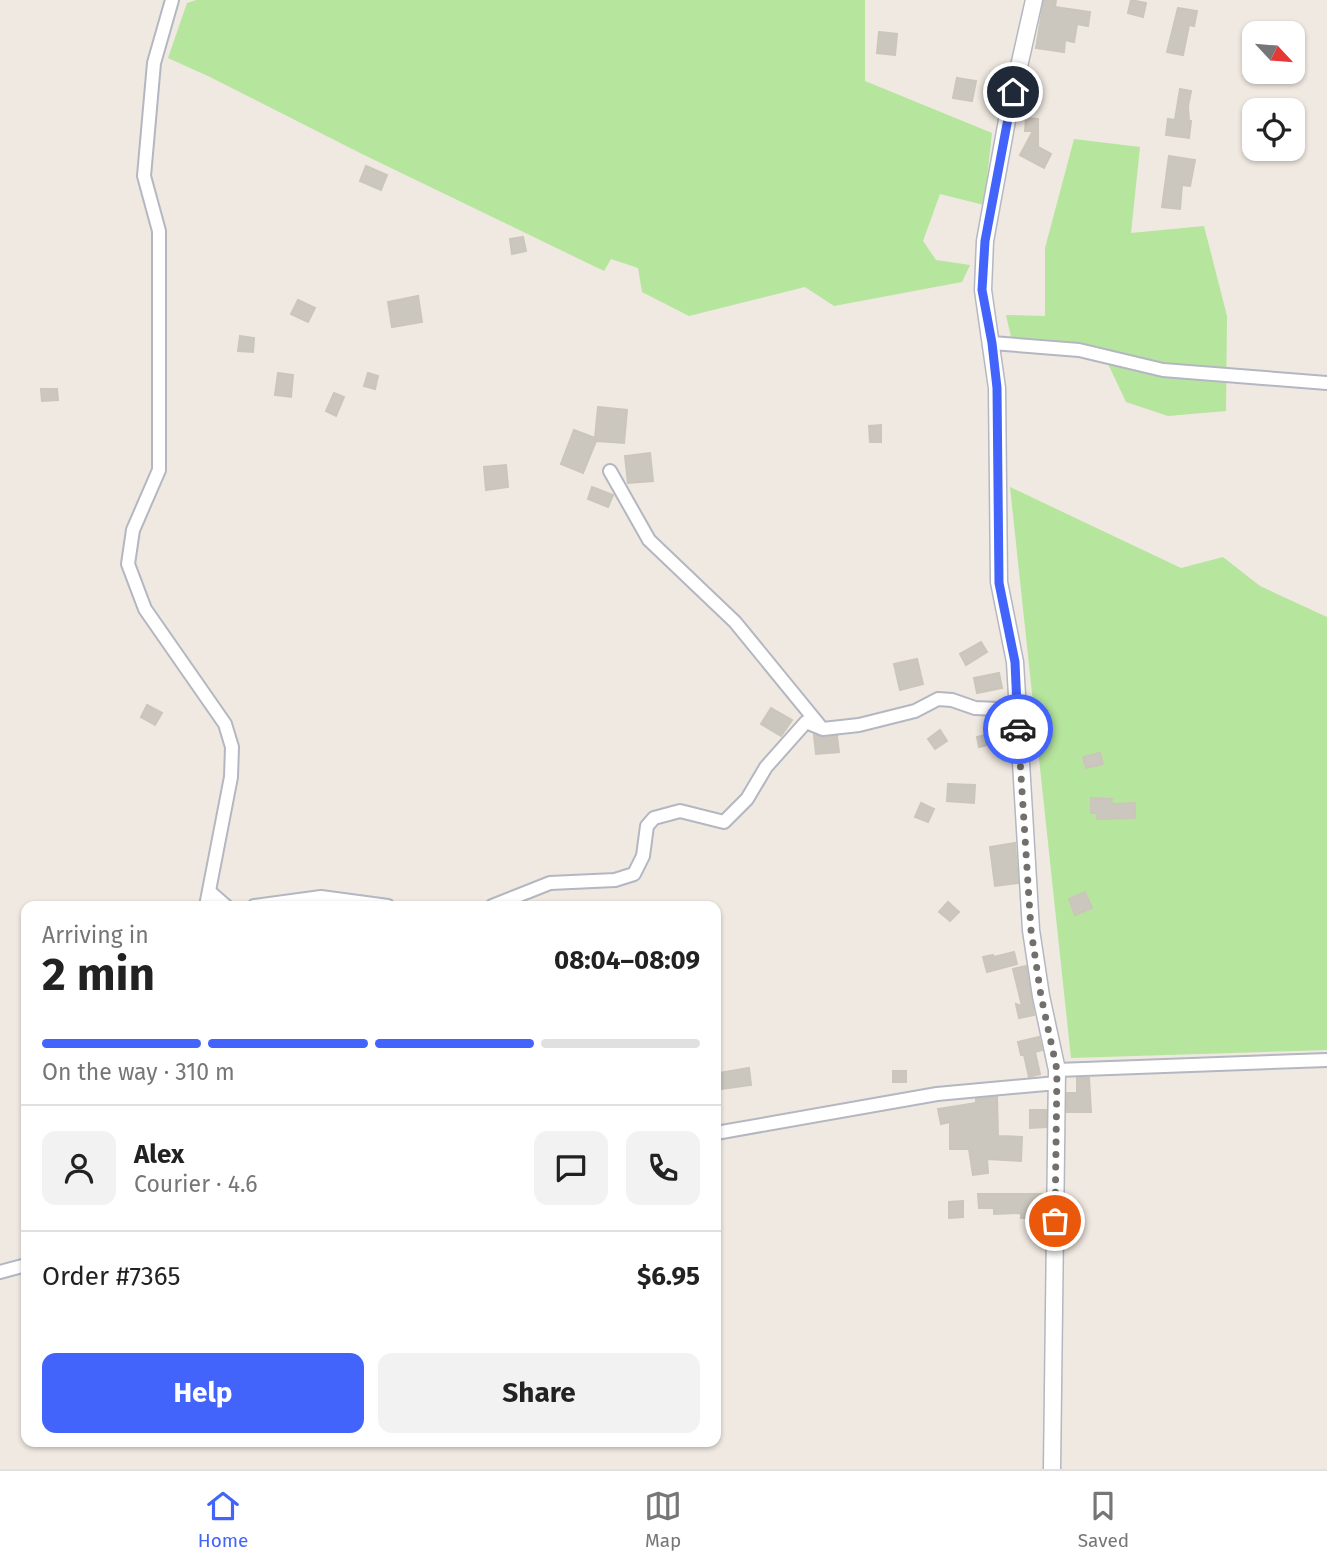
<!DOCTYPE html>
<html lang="en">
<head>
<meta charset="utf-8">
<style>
	body { margin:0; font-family:"Fira Sans",sans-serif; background:#f2f2f2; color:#222; height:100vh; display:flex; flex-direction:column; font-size:26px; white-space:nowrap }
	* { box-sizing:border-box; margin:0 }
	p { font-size:23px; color:#767676 }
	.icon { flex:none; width:38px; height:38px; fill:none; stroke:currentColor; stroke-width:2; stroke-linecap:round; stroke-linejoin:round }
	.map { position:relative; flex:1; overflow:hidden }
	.details { position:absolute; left:21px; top:901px; width:700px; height:546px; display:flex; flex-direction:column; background:#fff; border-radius:14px; box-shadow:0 2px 5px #0004 }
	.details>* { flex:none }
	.needle { width:46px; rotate:116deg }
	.fabs { position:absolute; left:1242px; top:21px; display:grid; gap:14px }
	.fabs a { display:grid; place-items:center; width:63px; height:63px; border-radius:14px; background:#fff; box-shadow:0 2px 5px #0004; font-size:35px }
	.pin { position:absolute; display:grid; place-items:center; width:60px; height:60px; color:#fff; margin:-30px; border:4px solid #fff; border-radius:50%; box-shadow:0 2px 7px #0007 }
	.courier { position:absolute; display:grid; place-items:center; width:70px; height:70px; margin:-35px; border:5px solid #4264fb; border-radius:50%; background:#fff; color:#222; box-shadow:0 2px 9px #0007 }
	.summary em { font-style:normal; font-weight:700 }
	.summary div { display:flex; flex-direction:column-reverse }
	.summary { display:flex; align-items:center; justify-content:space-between; height:119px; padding:0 21px }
	h1 { font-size:46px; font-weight:700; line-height:52px }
	.bar { display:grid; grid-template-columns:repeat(4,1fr); gap:10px 7px; align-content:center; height:84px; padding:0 21px }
	.bar i { height:9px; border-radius:5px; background:#e0e0e0 }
	.bar .current { background:#4264fb }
	.bar p { grid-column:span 4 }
	.line { display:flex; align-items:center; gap:18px; padding:0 21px; border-top:2px solid #e0e0e0 }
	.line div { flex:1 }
	.round { display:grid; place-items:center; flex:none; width:74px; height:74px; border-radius:14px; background:#f2f2f2 }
	.primary-button { display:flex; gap:14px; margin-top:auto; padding:14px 21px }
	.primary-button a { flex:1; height:80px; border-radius:14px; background:#4264fb; color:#fff; font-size:28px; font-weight:700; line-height:80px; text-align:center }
	.primary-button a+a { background:#f2f2f2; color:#222 }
	.tab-bar { display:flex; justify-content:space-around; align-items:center; height:98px; border-top:2px solid #e0e0e0; background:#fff; font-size:19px; color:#767676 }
	.tab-bar a { display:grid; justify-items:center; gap:4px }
	.tab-bar .current { color:#4264fb }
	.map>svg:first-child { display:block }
	.green { fill:#b6e59e }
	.building { fill:#cbc7bf; stroke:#cbc5ba; stroke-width:2 }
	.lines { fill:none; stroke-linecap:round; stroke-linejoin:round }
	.street-casing { stroke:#b4b7c1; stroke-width:16 }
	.secondary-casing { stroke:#b4b7c1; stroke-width:19 }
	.street { stroke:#fff; stroke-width:12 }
	.secondary { stroke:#fff; stroke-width:16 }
	.done { stroke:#726f6d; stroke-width:7; stroke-dasharray:0 12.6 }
	.route { stroke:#4264fb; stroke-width:9 }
</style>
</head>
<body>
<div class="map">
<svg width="1327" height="1469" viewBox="0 0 1327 1469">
	<rect width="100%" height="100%" fill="#efe9e1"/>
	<g class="green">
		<path d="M196,0H865V81L992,133L984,205L940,194L923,241L936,260L970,265L962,282L834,306L805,287L689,316L642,292L638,268L611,259L604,271L362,154L210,77L168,58L187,3Z"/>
		<path d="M1074,139L1140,147L1131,233L1204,226L1227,316L1226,411L1168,416L1126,402L1101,349L1011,337L1006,315L1045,316V248Z"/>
		<path d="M1010,487L1181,568L1223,557L1260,586L1327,617V1050L1071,1058Z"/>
	</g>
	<g class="building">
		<path d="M1044,0H1056L1055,7L1090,12L1088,26L1077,24L1074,42L1065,40L1064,52L1036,48Z"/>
		<path d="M1131,0L1146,3L1143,17L1128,13Z"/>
		<path d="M1178,8L1197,11L1194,26L1189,25L1183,55L1167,52Z"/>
		<path d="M879,32L897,34L895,55L877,53Z"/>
		<path d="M957,78L976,81L972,101L953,98Z"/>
		<path d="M1180,89L1191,91L1188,106L1189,121H1191L1189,138L1166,135L1168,119L1175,120Z"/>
		<path d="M1026,118L1038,119V147L1051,154L1044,168L1020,155L1033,131H1025Z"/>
		<path d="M1169,156L1195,160L1190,186L1182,185L1180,209L1162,207Z"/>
		<path d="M366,166L387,175L381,190L360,181Z"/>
		<path d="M523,237L526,251L512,254L510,239Z"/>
		<path d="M418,296L422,322L392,327L388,302Z"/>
		<path d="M298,300L315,308L308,322L291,314Z"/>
		<path d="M240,336L254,338L253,352L238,351Z"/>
		<path d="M278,373L293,375L291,397L275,395Z"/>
		<path d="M368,373L378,376L375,389L364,386Z"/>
		<path d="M41,389H57L58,400L42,401Z"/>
		<path d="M334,393L344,397L336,416L326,411Z"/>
		<path d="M598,407L627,410L624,443L596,441L583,473L561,464L574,430L595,438Z"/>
		<path d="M881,425V442H870L869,426Z"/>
		<path d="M650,453L653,481L628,483L625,456Z"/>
		<path d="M506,465L508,487L486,490L484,467Z"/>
		<path d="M592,487L613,495L608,507L588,499Z"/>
		<path d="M981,642L987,652L966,665L960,654Z"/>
		<path d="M917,659L923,684L900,690L894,664Z"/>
		<path d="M999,673L1002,688L977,693L974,678Z"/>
		<path d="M147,705L162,713L155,725L141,717Z"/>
		<path d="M771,708L792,720L781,736L761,724Z"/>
		<path d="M940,730L947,741L935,749L928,739Z"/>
		<path d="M1009,730V740L979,747L977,737Z"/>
		<path d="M814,735L823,738L837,736L839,752L816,754Z"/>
		<path d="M1100,753L1103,764L1086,768L1083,757Z"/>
		<path d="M948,784L975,785L974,803L947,801Z"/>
		<path d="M1091,798L1112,799L1111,804L1135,803V818L1097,819V813H1091Z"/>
		<path d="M921,803L934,809L928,822L915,817Z"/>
		<path d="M1015,843L1018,883L995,886L990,847Z"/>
		<path d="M1085,892L1092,908L1075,915L1069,899Z"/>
		<path d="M948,902L959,912L950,921L939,912Z"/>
		<path d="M1014,952L1017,964L987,972L983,957L993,955L994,957Z"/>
		<path d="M1026,966L1034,1015L1019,1018L1016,1004L1022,1006L1013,969Z"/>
		<path d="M1039,1037L1042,1050L1035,1052L1040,1074L1029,1077L1024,1055H1021L1018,1042Z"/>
		<path d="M749,1068L751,1085L722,1089L719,1073Z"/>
		<rect x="893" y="1071" width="13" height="11"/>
		<path d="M1077,1078H1089L1091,1112H1067V1093H1077Z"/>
		<path d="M997,1097L998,1136L1022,1137L1021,1161L987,1159L988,1173L973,1175L969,1149H950V1122L941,1124L938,1109L976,1103V1099Z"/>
		<path d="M1030,1110H1046V1127L1030,1128Z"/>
		<path d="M978,1194H1045V1218H1021V1213L994,1214V1208H979Z"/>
		<path d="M963,1201V1217L949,1218V1202Z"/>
	</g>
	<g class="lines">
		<defs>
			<g id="street">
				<path d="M172,0L154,63L144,176L159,231V470L133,530L128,564L145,609L225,724L232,747L231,777L206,906"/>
				<path d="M992,343L1079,350L1163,370L1327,383"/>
				<path d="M610,471L649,540L735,622L820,726"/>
				<path d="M210,892L226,906"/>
				<path d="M254,906L321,897L388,906"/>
				<path d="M492,906L550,883L615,880L634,874L643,856L647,826L654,818L680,811L724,822L747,799L766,767L806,722L823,729L859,725L915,711L938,699L952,700L975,708L999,709L1017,705"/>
				<path d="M1057,1070L1327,1060"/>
				<path d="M716,1133L937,1094L1057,1083"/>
				<path d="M0,1272L26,1265"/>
			</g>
			<path id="secondary" d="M1034,0L1008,115L985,241L983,290L997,388L999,582L1015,662L1031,930L1041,996L1057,1070L1052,1469"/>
		</defs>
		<use href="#street" class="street-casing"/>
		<use href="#secondary" class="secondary-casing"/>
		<use href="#street" class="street"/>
		<use href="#secondary" class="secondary"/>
	</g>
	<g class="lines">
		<path class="done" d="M1018,729L1031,930L1041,996L1057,1070L1055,1221"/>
		<path class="route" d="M1013,92L985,241L982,290L992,343L997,388L999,583L1015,662L1018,729"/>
	</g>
</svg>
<div class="fabs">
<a><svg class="needle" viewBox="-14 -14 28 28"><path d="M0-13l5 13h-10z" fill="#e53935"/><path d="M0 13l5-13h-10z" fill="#767676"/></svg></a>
<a><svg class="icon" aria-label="locate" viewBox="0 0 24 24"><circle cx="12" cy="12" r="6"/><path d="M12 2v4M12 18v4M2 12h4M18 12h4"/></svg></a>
</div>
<div class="pin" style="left:1055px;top:1221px;background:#ea580c"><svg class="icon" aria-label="bag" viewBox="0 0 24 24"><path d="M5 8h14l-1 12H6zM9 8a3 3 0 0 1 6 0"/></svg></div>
<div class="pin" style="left:1013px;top:92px;background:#1f2937"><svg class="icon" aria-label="home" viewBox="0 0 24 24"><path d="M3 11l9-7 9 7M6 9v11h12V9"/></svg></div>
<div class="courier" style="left:1018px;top:729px"><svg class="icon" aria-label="car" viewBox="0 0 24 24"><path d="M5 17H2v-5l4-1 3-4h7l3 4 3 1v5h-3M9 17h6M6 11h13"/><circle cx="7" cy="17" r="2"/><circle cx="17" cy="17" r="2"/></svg></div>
<section class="details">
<div class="summary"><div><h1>2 min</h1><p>Arriving in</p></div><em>08:04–08:09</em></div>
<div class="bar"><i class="current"></i><i class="current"></i><i class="current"></i><i></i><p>On the way · 310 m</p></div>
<div class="line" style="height:126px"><a class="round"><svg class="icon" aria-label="person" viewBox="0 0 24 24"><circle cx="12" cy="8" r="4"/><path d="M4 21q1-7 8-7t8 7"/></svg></a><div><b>Alex</b><p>Courier · 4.6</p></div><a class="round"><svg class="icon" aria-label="chat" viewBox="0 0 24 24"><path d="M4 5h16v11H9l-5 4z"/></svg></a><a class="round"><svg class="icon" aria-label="phone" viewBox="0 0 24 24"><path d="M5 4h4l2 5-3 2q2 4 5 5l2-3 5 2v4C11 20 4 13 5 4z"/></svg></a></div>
<div class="line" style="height:91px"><div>Order #7365</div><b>$6.95</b></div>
<div class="primary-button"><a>Help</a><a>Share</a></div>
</section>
</div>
<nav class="tab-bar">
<a class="current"><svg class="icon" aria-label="home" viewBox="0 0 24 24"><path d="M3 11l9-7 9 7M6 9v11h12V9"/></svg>Home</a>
<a><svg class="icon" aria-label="map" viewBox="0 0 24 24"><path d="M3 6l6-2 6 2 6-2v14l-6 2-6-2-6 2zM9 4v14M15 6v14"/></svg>Map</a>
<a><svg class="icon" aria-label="saved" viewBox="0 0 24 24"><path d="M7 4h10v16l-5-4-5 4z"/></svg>Saved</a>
</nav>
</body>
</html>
